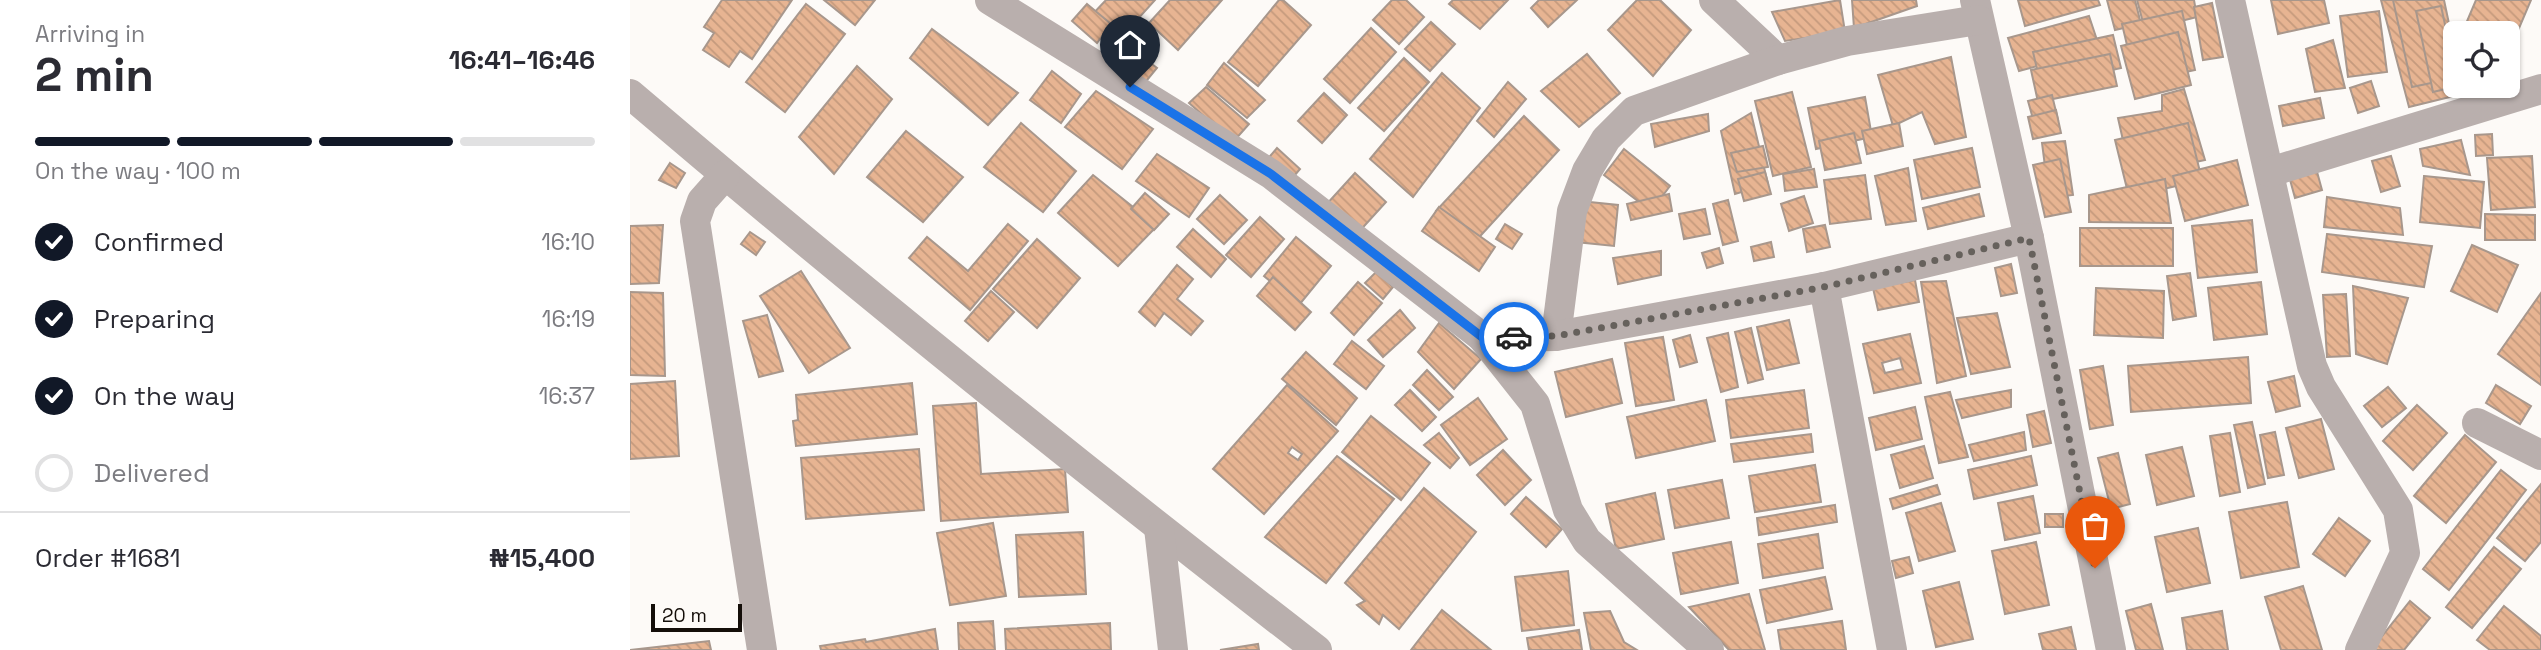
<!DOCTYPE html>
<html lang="en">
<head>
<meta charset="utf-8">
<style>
	body { margin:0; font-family:"Space Grotesk",sans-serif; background:#f2f2f3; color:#2b2b33; height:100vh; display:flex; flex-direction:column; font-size:26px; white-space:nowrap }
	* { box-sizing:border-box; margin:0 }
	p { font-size:23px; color:#7c7c81 }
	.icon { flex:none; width:38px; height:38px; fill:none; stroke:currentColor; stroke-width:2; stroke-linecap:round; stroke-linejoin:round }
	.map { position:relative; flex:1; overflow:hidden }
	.panel { display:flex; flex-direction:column; background:#fff; width:630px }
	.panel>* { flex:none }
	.controls { position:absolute; left:1813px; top:21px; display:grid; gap:14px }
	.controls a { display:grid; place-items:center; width:77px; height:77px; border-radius:10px; background:#fff; box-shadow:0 2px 5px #0004; font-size:35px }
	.scale { position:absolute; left:21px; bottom:18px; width:91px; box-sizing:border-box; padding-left:7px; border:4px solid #140e09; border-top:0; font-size:19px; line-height:24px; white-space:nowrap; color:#140e09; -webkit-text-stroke:5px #fdfaf7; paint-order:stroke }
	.pin { position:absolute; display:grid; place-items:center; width:60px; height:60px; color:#fff; margin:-72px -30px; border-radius:50% 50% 50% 0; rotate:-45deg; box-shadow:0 0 7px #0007 }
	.pin .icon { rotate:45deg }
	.courier { position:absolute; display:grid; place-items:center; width:70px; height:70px; margin:-35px; border:5px solid #1a73e8; border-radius:50%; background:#fff; color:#222; box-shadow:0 2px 9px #0007 }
	.headline em { font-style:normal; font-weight:800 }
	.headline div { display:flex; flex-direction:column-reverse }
	.headline { display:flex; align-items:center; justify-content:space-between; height:119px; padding:0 35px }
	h1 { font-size:46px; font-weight:800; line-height:52px }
	.bar { display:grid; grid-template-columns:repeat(4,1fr); gap:10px 7px; align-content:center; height:84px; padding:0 35px }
	.bar i { height:9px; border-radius:5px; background:#e1e1e2 }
	.bar .active { background:#111827 }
	.bar p { grid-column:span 4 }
	.line { display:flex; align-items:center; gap:18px; padding:0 35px; border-top:2px solid #e1e1e2 }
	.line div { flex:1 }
	ol { padding:0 35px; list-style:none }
	li { display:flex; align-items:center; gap:21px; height:77px }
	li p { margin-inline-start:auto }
	li .icon { padding:7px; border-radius:50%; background:#111827; color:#fff; stroke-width:4 }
	li:last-child { color:#7c7c81 }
	li i { width:38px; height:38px; border:4px solid #e1e1e2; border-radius:50% }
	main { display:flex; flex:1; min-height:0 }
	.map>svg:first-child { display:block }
	.building { fill:url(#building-back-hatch); stroke:#a8978c; stroke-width:2; fill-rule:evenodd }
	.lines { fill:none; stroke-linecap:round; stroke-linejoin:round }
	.street { stroke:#b9afad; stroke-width:30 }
	.done { stroke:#66615c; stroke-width:7; stroke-dasharray:0 12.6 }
	.route { stroke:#1a73e8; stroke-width:9 }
</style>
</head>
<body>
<main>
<section class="panel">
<div class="headline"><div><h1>2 min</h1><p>Arriving in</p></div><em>16:41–16:46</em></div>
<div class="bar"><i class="active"></i><i class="active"></i><i class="active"></i><i></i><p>On the way · 100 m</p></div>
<ol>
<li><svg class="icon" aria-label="check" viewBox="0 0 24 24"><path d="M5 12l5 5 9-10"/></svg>Confirmed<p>16:10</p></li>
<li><svg class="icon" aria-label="check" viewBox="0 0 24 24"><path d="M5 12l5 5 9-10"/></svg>Preparing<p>16:19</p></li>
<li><svg class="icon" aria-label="check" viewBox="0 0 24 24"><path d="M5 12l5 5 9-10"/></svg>On the way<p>16:37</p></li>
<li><i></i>Delivered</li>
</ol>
<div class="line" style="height:91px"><div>Order #1681</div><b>₦15,400</b></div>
</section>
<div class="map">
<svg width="1911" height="650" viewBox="0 0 1911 650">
	<defs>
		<pattern id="building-back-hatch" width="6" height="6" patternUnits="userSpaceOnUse" patternTransform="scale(1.75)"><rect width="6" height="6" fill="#e7b492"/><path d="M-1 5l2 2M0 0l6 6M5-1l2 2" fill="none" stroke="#c59a7d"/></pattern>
	</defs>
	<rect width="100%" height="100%" fill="#fdfaf7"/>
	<g class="building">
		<path d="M92,0H162L122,59L110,51L99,67L73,50L84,33L74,27Z"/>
		<path d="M194,0H245L225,25Z"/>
		<path d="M476,0H525L486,43L459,18Z"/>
		<path d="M540,0H592L548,50L519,23Z"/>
		<path d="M649,0H653L681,25L628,86L598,62Z"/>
		<path d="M762,0H776L794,17L769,44L743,20Z"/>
		<path d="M823,0H878L850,29L819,4Z"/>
		<path d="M909,0H947L918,27L901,8Z"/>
		<path d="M1007,0H1030L1061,30L1023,76L978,30Z"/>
		<path d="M1210,0L1215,32L1155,41L1142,12Z"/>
		<path d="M1222,0H1286L1287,6L1224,28Z"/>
		<path d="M1388,0H1468L1470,5L1395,26Z"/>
		<path d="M1477,0H1505L1511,24L1485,30Z"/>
		<path d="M1507,0H1564L1567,17L1515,30Z"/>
		<path d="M1641,0H1694L1699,23L1648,34Z"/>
		<path d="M1751,0H1804L1828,95L1779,107Z"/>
		<path d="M1763,0H1814L1825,52V78L1782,87Z"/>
		<path d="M1846,0H1901L1878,54V33H1832Z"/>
		<path d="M1582,3L1593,57L1573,60L1564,7Z"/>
		<path d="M176,4L215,34L155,112L116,82Z"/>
		<path d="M457,4L481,24L467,43L442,21Z"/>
		<path d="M1811,6L1825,71V86H1828L1803,92L1786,11Z"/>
		<path d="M1552,11L1565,70L1506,83L1492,24Z"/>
		<path d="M1749,11L1757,72L1718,77L1710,16Z"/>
		<path d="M1459,16L1470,49L1389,71L1378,38Z"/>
		<path d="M801,22L825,44L800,71L775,49Z"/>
		<path d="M741,28L766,52L720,103L694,79Z"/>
		<path d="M302,29L388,93L358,125L280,58Z"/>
		<path d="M1548,32L1561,85L1505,99L1491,46Z"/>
		<path d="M1483,35L1491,68L1411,86L1403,52Z"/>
		<path d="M1703,40L1715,88L1685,92L1676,49Z"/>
		<path d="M957,54L990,93L949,127L911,91Z"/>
		<path d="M1480,54L1487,86L1408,102L1401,70Z"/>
		<path d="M1321,57L1336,137L1305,144L1292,112L1263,126L1248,75Z"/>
		<path d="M514,58L527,68L508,91L496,81Z"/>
		<path d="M774,58L799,82L754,131L728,108Z"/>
		<path d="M594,63L635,100L617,118L577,85Z"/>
		<path d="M227,66L262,99L204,174L169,137Z"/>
		<path d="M422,71L451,94L431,123L400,100Z"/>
		<path d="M812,73L850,108L783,197L740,159Z"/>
		<path d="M1741,81L1749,106L1728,113L1720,88Z"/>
		<path d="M878,82L896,99L864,137L847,121Z"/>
		<path d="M576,87L619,124L603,142L559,103Z"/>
		<path d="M1554,89L1575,160L1501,176L1488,118L1532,111V95Z"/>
		<path d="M466,91L523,129L492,169L435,127Z"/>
		<path d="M1162,92L1181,167L1143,176L1125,101Z"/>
		<path d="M694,93L717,115L692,143L668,121Z"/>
		<path d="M1422,95L1428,120L1405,126L1398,101Z"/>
		<path d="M1235,97L1242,137L1186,149L1178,108Z"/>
		<path d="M1690,98L1694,118L1653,126L1649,106Z"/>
		<path d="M1426,110L1431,133L1403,139L1398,117Z"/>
		<path d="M1121,113L1138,184L1105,194L1091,131Z"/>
		<path d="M1078,114L1079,131L1025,147L1021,124Z"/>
		<path d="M894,116L929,150L842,245L806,211Z"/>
		<path d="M391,123L446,171L413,212L354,167Z"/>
		<path d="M1269,123L1273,146L1237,154L1232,131Z"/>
		<path d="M1558,123L1572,180L1499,197L1485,140Z"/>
		<path d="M276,131L333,177L293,222L237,177Z"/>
		<path d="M1224,133L1231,163L1195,170L1189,141Z"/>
		<path d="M1862,134L1863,155L1846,156L1845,135Z"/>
		<path d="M1831,140L1840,175L1793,166L1790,149Z"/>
		<path d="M1435,141L1443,195L1419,198L1412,143Z"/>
		<path d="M1133,146L1138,167L1107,172L1101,153Z"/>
		<path d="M647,148L670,169L659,182L636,161Z"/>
		<path d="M1342,148L1350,187L1292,199L1284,160Z"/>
		<path d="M994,149L1040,186L1021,211L974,175Z"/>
		<path d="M527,154L579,188L559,217L506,181Z"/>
		<path d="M1761,156L1770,186L1751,192L1742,161Z"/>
		<path d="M1902,156L1905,207L1861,210L1857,158Z"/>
		<path d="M1430,159L1441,212L1415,217L1403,165Z"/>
		<path d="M1607,160L1618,205L1555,221L1543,176Z"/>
		<path d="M40,163L55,173L46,188L29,180Z"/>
		<path d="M1278,168L1286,221L1256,225L1245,176Z"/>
		<path d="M1686,168L1692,190L1665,198L1659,176Z"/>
		<path d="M1184,169L1187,187L1155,191L1153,174Z"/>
		<path d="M1135,172L1141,194L1114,201L1108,179Z"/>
		<path d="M725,173L756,202L726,235L695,206Z"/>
		<path d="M463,175L527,226L488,266L428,213Z"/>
		<path d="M1235,175L1241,219L1200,224L1194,180Z"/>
		<path d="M1794,176L1854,182L1850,228L1790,222Z"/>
		<path d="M1535,179L1541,223L1459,222V195Z"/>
		<path d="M515,193L539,214L524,230L501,209Z"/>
		<path d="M1039,194L1042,211L1001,220L997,204Z"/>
		<path d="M1349,194L1354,216L1298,229L1293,208Z"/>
		<path d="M590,195L617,220L594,244L567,219Z"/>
		<path d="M1174,196L1183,223L1159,231L1151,204Z"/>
		<path d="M1697,197L1770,208L1773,235L1694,227Z"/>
		<path d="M1098,200L1108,241L1093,245L1083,204Z"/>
		<path d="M950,201L988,205L984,246L946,242Z"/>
		<path d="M809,207L865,247L849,271L792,231Z"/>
		<path d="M1075,209L1080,234L1054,239L1049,214Z"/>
		<path d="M1855,214L1905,215V240H1855Z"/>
		<path d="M630,217L654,239L621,277L596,255Z"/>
		<path d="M1622,220L1627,272L1568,278L1562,226Z"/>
		<path d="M378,224L398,241L340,310L279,258L297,237L338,271Z"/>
		<path d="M875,224L892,234L882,249L866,239Z"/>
		<path d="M33,225L29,283L0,284V226Z"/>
		<path d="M1195,225L1200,247L1177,252L1173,229Z"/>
		<rect x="1450" y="228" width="93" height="38"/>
		<path d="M563,229L596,259L581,277L547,247Z"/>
		<path d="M120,232L135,242L126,255L111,244Z"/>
		<path d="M1697,234L1802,246L1794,287L1692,272Z"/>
		<path d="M666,237L701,266L669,305L634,276Z"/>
		<path d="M407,239L450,278L407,328L363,289Z"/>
		<path d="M1141,242L1144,257L1124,261L1121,247Z"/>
		<path d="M1842,245L1888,265L1867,312L1821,291Z"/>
		<path d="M1089,248L1093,263L1077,268L1072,253Z"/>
		<path d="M1031,251V275L988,284L983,258Z"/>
		<path d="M1381,264L1387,293L1371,296L1365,268Z"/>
		<path d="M547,265L563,279L547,299L573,321L561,335L534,313L525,326L509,312Z"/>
		<path d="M171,271L220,348L179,373L130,296Z"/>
		<path d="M746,272L763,287L753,299L735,283Z"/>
		<path d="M1560,273L1566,316L1543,320L1537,276Z"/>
		<path d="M643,277L681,312L665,330L627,296Z"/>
		<path d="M1285,280L1289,302L1248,310L1243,288Z"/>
		<path d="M1316,281L1336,376L1307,383L1291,282Z"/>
		<path d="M728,282L752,303L724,335L701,313Z"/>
		<path d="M1631,282L1637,334L1584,340L1578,288Z"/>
		<path d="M1723,286L1778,298L1757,364L1726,354Z"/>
		<path d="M1466,288L1534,291L1533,338L1464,335Z"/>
		<path d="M361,291L384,312L358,341L335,321Z"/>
		<path d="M0,292L33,293L35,376L0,375Z"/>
		<path d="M1911,293V385L1868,354Z"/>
		<path d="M1716,294L1720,356L1697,357L1693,295Z"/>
		<path d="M770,310L785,328L753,357L738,340Z"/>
		<path d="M1367,313L1380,367L1341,374L1327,318Z"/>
		<path d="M137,315L153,371L129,377L113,321Z"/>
		<path d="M1159,320L1169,363L1137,370L1127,327Z"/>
		<path d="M809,323L851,359L824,389L788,352Z"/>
		<path d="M1121,328L1133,379L1118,383L1105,332Z"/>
		<path d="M1098,333L1108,387L1091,392L1077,338Z"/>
		<path d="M1280,334L1291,383L1244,393L1233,344ZM1270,358L1273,369L1255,373L1252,363Z"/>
		<path d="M1060,335L1067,362L1050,367L1043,340Z"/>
		<path d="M1033,337L1044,400L1006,406L995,343Z"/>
		<path d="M722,341L754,366L736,389L704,364Z"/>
		<path d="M676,352L727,398L706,425L652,379Z"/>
		<path d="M1618,357L1621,403L1501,412L1498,366Z"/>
		<path d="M982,359L992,403L936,417L925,372Z"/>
		<path d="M1473,366L1483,425L1460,429L1450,370Z"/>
		<path d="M797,370L823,397L809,410L783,385Z"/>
		<path d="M1664,376L1670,406L1646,412L1638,382Z"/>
		<path d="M45,381L49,456L0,459V384Z"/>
		<path d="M282,383L287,434L166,446L163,421L168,420L166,395Z"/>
		<path d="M657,385L708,431L634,514L583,469ZM662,447L672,454L668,460L658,453Z"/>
		<path d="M1866,385L1901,406L1890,424L1856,403Z"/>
		<path d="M1758,387L1776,408L1752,427L1734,406Z"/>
		<path d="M780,390L806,417L792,431L765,405Z"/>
		<path d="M1174,390L1179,428L1101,438L1096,400Z"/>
		<path d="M1381,390V407L1332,418L1326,400Z"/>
		<path d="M1320,392L1338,457L1309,463L1295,397Z"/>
		<path d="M848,398L877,439L840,465L811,425Z"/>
		<path d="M1076,400L1085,441L1006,458L997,417Z"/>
		<path d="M346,403L351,474L435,469L438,512L311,521L303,406Z"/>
		<path d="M1787,405L1817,433L1783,470L1753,441Z"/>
		<path d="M1285,407L1292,439L1246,450L1239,418Z"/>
		<path d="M1414,411L1421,443L1403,447L1397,415Z"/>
		<path d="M741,416L800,463L771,500L712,452Z"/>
		<path d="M1691,419L1704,469L1669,478L1656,428Z"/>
		<path d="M1622,422L1635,484L1618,488L1604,425Z"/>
		<path d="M1394,432L1396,450L1344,461L1339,445Z"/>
		<path d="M1645,432L1654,475L1638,478L1630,435Z"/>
		<path d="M809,433L829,458L820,468L794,445Z"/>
		<path d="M1600,433L1610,492L1590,496L1580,436Z"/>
		<path d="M1181,434L1183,452L1104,462L1101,444Z"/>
		<path d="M1835,435L1866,462L1816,523L1784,496Z"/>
		<path d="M1294,446L1303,478L1270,488L1261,455Z"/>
		<path d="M1552,447L1564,496L1527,505L1516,455Z"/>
		<path d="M289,449L294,510L176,519L171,458Z"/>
		<path d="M873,450L901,480L875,505L847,475Z"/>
		<path d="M1488,453L1500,504L1481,509L1468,458Z"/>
		<path d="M707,456L764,499L696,583L635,537Z"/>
		<path d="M1401,456L1407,485L1344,499L1338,470Z"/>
		<path d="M1185,465L1191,502L1125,512L1119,476Z"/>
		<path d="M1871,470L1896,490L1819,590L1793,569Z"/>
		<path d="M1092,480L1099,518L1045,528L1038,490Z"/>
		<path d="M1911,484V542L1895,561L1867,538Z"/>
		<path d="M1307,485L1310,494L1263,509L1260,499Z"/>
		<path d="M794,488L846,532L769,629L753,615L749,624L727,605L735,601L715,583Z"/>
		<path d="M1025,493L1034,539L986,549L976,504Z"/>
		<path d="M1403,496L1410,533L1375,540L1368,503Z"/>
		<path d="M896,497L932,529L916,547L881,514Z"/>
		<path d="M1657,502L1669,567L1611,578L1599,512Z"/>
		<path d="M1311,503L1325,551L1289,561L1276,513Z"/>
		<path d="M1205,505L1207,522L1129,535L1127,518Z"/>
		<rect x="1415" y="514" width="18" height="13"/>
		<path d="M1709,518L1740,541L1715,576L1683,554Z"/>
		<path d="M363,523L376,596L320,605L307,533Z"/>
		<path d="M1568,528L1580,583L1537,592L1525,537Z"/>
		<path d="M453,532L456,594L389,597L386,535Z"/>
		<path d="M1188,534L1193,568L1133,578L1128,544Z"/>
		<path d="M1101,542L1108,583L1051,594L1043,553Z"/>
		<path d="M1406,542L1419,605L1375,614L1362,551Z"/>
		<path d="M1864,547L1891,569L1842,628L1816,607Z"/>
		<path d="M1279,557L1283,573L1266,578L1262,561Z"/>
		<path d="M938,571L944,625L892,631L885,577Z"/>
		<path d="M1195,577L1202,609L1137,623L1130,590Z"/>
		<path d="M1329,582L1343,639L1306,647L1293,591Z"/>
		<path d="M1673,586L1692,650H1651L1635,597Z"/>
		<path d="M1119,594L1135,650H1099L1059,607Z"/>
		<path d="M1780,601L1800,618L1774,650H1741Z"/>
		<path d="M1521,604L1533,650H1506L1496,611Z"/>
		<path d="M1874,606L1911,636V650H1860L1847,640Z"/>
		<path d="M812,610L861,650H781Z"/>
		<path d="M980,611L994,642L1007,650H961L954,613Z"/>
		<path d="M1592,611L1598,650H1557L1552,618Z"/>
		<path d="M363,621L365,650H329L328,623Z"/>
		<path d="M1212,621L1216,650H1151L1148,630Z"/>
		<path d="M480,623L481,650H376L375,629Z"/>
		<path d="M1441,627L1446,650H1413L1409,634Z"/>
		<path d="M305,629L308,650H191L190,646L235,639L236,642Z"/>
		<path d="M949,630L952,650H899L897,638Z"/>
		<path d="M79,641L81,650H0Z"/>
		<path d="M628,644L629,650H590Z"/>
	</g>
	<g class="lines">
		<g class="street">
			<path d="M360,0L641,174L852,337L905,404L938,510L957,541L1079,650"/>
			<path d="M1084,0L1148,60"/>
			<path d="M1345,0L1399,238L1481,650"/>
			<path d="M1600,0L1682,366L1691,387L1768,510L1775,553L1730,650"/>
			<path d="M0,94C224,285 454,470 687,650"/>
			<path d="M1640,172L1911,89"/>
			<path d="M95,175L72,201L65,221L132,650"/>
			<path d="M1194,287L1262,650"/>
			<path d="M926,336L942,211L957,171L976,139L1004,111L1148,60L1217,41L1348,20"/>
			<path d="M852,337L926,336L1194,287L1399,238"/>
			<path d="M1847,423L1911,455"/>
			<path d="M529,528L543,650"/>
		</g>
	</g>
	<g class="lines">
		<path class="done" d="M884,337L926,336L1194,287L1399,238L1465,568"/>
		<path class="route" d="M500,87L641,174L852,337H884"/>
	</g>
</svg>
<div class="controls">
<a><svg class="icon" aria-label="locate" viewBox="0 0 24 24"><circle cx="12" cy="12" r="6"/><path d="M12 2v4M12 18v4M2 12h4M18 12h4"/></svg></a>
</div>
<div class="scale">20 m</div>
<div class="pin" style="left:1465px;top:568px;background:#ea580c"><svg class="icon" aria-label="bag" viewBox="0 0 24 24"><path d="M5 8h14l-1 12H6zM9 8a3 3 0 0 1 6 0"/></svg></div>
<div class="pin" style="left:500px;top:87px;background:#1f2937"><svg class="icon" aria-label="home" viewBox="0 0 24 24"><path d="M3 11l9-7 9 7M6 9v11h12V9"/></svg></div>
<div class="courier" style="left:884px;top:337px"><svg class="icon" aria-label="car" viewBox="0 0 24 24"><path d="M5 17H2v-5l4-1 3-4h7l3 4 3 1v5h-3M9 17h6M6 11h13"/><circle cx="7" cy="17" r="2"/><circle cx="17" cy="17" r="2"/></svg></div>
</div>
</main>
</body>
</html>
